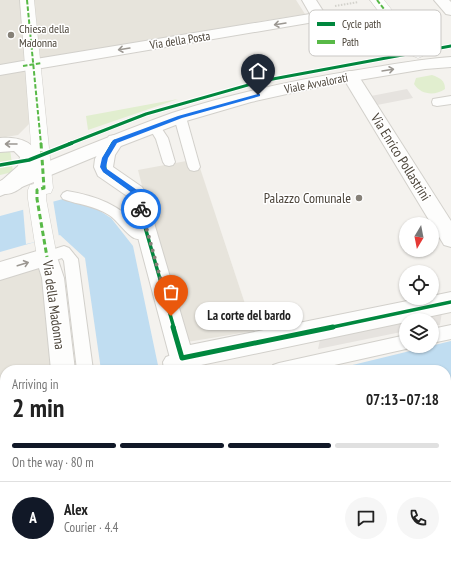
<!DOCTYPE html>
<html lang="en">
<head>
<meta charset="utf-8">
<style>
	body { margin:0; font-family:"PT Sans Narrow",sans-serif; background:#f6f6f6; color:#222; height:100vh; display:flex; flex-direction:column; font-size:15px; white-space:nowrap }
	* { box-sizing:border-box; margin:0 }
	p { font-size:13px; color:#767676 }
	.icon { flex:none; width:22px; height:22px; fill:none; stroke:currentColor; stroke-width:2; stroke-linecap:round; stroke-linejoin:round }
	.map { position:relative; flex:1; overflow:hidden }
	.sheet { position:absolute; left:0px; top:365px; width:451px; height:196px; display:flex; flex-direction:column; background:#fff; border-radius:16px 16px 0 0; box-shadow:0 1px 3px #0004 }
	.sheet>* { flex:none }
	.needle { width:26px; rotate:190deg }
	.controls { position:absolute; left:399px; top:217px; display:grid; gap:8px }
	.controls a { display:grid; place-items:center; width:40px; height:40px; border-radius:50%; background:#fff; box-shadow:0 1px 3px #0004; font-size:20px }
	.pin { position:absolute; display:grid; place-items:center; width:34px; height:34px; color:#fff; margin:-41px -17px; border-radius:50% 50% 50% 0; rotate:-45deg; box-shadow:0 0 4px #0007 }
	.pin .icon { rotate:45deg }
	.courier { position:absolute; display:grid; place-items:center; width:40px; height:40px; margin:-20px; border:3px solid #1a73e8; border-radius:50%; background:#fff; color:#222; box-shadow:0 1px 5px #0007 }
	.bubble { position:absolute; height:28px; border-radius:14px; background:#fff; box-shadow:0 1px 3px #0004; font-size:13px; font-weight:700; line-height:28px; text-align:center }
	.summary em { font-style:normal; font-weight:700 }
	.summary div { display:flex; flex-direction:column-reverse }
	.summary { display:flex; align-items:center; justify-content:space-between; height:68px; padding:0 12px }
	h1 { font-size:26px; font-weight:700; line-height:30px }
	.bar { display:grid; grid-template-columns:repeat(4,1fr); gap:6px 4px; align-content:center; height:48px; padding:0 12px }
	.bar i { height:5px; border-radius:3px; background:#e0e0e0 }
	.bar .current { background:#111827 }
	.bar p { grid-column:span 4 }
	.line { display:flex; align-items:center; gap:10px; padding:0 12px; border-top:1px solid #e0e0e0 }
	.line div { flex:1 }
	.round { display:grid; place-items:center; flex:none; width:42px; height:42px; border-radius:21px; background:#f6f6f6 }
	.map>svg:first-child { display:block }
	.residential { fill:#e7e4dc }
	.green { fill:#e1eecf }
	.parking { fill:#e6e3df }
	.water { fill:#c0ddf1 }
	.pier { fill:#f4f2ee }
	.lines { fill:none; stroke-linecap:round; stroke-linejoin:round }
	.service-casing { stroke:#d2d0cb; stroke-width:2 }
	.pedestrian-casing { stroke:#d2d0cb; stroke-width:1 }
	.minor-casing { stroke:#d2d0cb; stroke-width:2 }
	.tertiary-casing { stroke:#d2d0cb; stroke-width:2 }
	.path { stroke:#d3d2cc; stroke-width:2; stroke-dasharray:1.5 1.5; stroke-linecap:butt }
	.service { fill:#fdfdfc; fill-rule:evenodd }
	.pedestrian { fill:#fdfdfc; fill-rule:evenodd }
	.minor { fill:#fdfdfc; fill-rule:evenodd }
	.tertiary { fill:#fdfdfc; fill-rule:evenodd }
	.quiet-far1 { stroke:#58b947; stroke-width:2; stroke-dasharray:4.5 2; stroke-linecap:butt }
	.quiet { stroke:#58b947; stroke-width:3; stroke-dasharray:5.5 3; stroke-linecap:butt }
	.cycleway-far2-casing { stroke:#fff; stroke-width:5 }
	.cycleway-far1-casing { stroke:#fff; stroke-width:6 }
	.cycleway-casing { stroke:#fff; stroke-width:8 }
	.cycleway-far2 { stroke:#00873e; stroke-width:3 }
	.cycleway-far1 { stroke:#00873e; stroke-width:3.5 }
	.cycleway { stroke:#00873e; stroke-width:5 }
	.oneway { stroke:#9b9791 }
	.route { fill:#1a73e8 }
	.done { stroke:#868178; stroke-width:4; stroke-dasharray:0 7.2 }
	.poi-dot { fill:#868178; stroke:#fff; stroke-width:1.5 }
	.labels { text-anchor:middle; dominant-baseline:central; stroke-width:3; stroke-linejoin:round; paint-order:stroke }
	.far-poi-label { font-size:12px; fill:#4b4439; stroke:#fff; text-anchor:start }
	.far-street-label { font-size:12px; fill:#4b4439; stroke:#fff }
	.street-label { font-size:14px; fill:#4b4439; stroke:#fff }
	.poi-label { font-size:14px; fill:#4b4439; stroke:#fff; text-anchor:end }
	.key { fill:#fff; stroke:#c9c7c4; stroke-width:1 }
	.key-label { font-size:11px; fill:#4b4439 }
</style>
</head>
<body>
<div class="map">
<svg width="451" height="561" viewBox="0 0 451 561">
	<rect width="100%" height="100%" fill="#f4f2ee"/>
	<g class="residential">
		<path d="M0,0H296L305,14L27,61L32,121L18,135L0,138Z"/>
		<path d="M197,159L254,331L181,343L138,170Z"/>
		<path d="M40,264L52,370H5V556H446V469L451,468V561H0V275Z"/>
	</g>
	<g class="green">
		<path d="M432,75C440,78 445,80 445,89C435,96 421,95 414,84L416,78Z"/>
		<path d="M178,99L88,130L86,116Z"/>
		<path d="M10,149L13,172L0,175V151Z"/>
	</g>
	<g class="parking">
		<path d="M407,89L413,98L377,105L371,96Z"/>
		<path d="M443,305L440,325L432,326V320H406V331L318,349L322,331Z"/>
	</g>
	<g class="water">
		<path d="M63,199L89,204L111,218L133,246L159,370H101L85,258L60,235L0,252V216Z"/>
		<path d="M451,341V420L446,422V370H332Z"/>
	</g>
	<path class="pier" d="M53,200L59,237L26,244L23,208Z"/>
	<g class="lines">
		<defs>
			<g id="service">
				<path d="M451,96V104L437,106L433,105L432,102L433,99Z"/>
				<path d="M180,113L184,114L186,117L200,167L198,170L194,171L190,170L188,167L174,117L176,114Z"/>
				<path d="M154,122L158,123L168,138L175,162L173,165L169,166L165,165L163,162L156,139L148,126L150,123Z"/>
				<path d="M67,191C97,196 120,205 140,228L147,227L152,228L154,232L152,236C147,237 139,241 134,238C127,235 117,220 109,215C94,205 79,205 63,199L61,196L63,193Z"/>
				<path d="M64,246L69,248L78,259L93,370H77L64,261L62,258L47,263L42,261L40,257L42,253Z"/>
				<path d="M451,325V339L432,343V329Z"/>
				<path d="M406,335V346H412L406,349L312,370H271L273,365L279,363Z"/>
				<path d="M182,351L187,353L190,358L187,363L179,366L180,370H164L163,362L166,357Z"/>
				<path d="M451,426V442L446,444V428Z"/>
			</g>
			<g id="pedestrian">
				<path d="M20,0H34L53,188L51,193L46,194V199L57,257L54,263L47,265L40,263L37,257L28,199V190L30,185L34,184Z"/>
				<path d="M370,0H384L423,50L426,53L423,56L418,58L413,56Z"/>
			</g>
			<g id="minor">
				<path d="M302,0H316L325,14L320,21L42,68L36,67L34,63L36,59L42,58L310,14Z"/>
				<path d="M434,0H449L451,2V15L446,14Z"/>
				<path d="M23,61L29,62L31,66L29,70L0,75V65Z"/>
				<path d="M350,71L356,72L451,221V247L444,245L342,76L344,72Z"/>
				<path d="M115,135L121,136L124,141L115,155L113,167L142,187L145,192L190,345L422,298H432V296L451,292V312L413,320H406V322L182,369L173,366L170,358L127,196L98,176L94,167L95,159L101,147L109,136Z"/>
				<path d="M0,138C17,137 33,140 39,157C37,174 18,199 0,193V182L18,166L20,157L14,151L0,152Z"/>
				<path d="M47,248L55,251L64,278L75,370H51L42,278L39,268L0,280V262Z"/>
				<path d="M451,451V479L446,480V452Z"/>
				<path d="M446,519L451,521V559L445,556H446Z"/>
				<path d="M7,556H56L54,561H5Z"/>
				<path d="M69,556H99L100,561H70Z"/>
			</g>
			<path id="tertiary" d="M451,57V67L425,69L323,86L251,102L186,121L121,146L0,196V181C57,158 114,134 172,113C232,93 296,80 358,70C389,65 420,59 451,57Z"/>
		</defs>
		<use href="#service" class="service-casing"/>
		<use href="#pedestrian" class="pedestrian-casing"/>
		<use href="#minor" class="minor-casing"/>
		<use href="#tertiary" class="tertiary-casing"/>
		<path class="path" d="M335,6L358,2"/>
		<use href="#service" class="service"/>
		<use href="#pedestrian" class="pedestrian"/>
		<use href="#minor" class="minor"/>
		<use href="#tertiary" class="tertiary"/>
		<g class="quiet-far1">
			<path d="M27,0L41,144"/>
			<path d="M377,0L418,53"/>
			<path d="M23,66L42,63"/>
		</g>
		<path class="quiet" d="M41,143L44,188L37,190V199L47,257"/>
		<defs>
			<g id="cycleway-far2">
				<path d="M69,144L146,114L262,81L451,46"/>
				<path d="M113,144L115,141"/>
			</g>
			<g id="cycleway-far1">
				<path d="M113,143L104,159L105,171L135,192L174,328"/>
				<path d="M0,165L29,160L72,143"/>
				<path d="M328,328L451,302"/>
			</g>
			<path id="cycleway" d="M173,327L182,358L333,327"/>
		</defs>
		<use href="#cycleway-far2" class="cycleway-far2-casing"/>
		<use href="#cycleway-far1" class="cycleway-far1-casing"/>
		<use href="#cycleway" class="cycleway-casing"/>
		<use href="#cycleway-far2" class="cycleway-far2"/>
		<use href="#cycleway-far1" class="cycleway-far1"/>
		<use href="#cycleway" class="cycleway"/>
	</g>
	<defs><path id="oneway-shaft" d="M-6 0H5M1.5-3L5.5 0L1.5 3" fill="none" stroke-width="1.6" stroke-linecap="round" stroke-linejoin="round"/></defs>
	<g class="oneway">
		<use href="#oneway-shaft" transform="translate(280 24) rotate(171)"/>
		<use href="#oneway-shaft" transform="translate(124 49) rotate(171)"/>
		<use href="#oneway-shaft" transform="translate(388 70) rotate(-9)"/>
		<use href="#oneway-shaft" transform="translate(11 144) rotate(180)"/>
		<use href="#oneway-shaft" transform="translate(23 264) rotate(-17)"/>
	</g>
	<path class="route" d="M258,94H260V96L182,118L117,143L108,158L106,167L107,169L137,190L144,209L143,210H139L132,193L103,172L100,167L102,158L113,140L178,116Z"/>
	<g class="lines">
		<path class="done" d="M141,209L171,316"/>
	</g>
	<g class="poi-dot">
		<circle cx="11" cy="35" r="4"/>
		<circle cx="359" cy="198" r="4"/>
	</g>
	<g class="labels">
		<g class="far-poi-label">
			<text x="19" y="28">Chiesa della<tspan x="19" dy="14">Madonna</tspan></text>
		</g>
		<g class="far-street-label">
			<text transform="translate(180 40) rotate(-9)">Via della Posta</text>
			<text transform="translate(316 83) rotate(-11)">Viale Avvalorati</text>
		</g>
		<g class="street-label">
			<text transform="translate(401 157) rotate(58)">Via Enrico Pollastrini</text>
			<text transform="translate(54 305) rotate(82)">Via della Madonna</text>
		</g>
		<g class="poi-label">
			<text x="351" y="198">Palazzo Comunale</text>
		</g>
	</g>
	<rect x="309" y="10" width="132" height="46" rx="6" class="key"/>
	<rect x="317" y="22" width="18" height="4" fill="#00873e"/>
	<rect x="317" y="40" width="18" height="4" fill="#58b947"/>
	<g class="key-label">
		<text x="342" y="28">Cycle path</text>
		<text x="342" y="46">Path</text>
	</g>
</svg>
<div class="controls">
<a><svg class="needle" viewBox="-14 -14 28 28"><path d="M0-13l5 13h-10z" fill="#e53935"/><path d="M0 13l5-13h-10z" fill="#767676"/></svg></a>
<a><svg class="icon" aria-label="locate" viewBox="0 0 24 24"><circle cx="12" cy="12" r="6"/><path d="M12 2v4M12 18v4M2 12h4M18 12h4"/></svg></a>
<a><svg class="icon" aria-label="layers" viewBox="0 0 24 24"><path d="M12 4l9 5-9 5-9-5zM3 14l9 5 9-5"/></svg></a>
</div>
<div class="pin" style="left:171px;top:316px;background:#ea580c"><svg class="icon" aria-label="bag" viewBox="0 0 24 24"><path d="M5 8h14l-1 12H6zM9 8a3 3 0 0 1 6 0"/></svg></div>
<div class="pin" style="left:258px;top:95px;background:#1f2937"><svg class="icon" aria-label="home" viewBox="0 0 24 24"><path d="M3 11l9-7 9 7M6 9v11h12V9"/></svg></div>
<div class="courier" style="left:141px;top:209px"><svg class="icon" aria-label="bike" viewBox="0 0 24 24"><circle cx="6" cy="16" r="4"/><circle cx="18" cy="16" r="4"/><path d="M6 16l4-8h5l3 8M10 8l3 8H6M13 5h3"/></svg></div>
<div class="bubble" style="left:195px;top:302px;width:108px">La corte del bardo</div>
<section class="sheet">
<div class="summary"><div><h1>2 min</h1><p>Arriving in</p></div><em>07:13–07:18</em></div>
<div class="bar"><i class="current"></i><i class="current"></i><i class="current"></i><i></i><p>On the way · 80 m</p></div>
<div class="line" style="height:72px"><b class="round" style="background:#111827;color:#fff">A</b><div><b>Alex</b><p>Courier · 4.4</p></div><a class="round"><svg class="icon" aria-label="chat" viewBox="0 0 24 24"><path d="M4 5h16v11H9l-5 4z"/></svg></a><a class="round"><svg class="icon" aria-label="phone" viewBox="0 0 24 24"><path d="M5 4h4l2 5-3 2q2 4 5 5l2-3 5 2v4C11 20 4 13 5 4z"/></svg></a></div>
</section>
</div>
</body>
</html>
